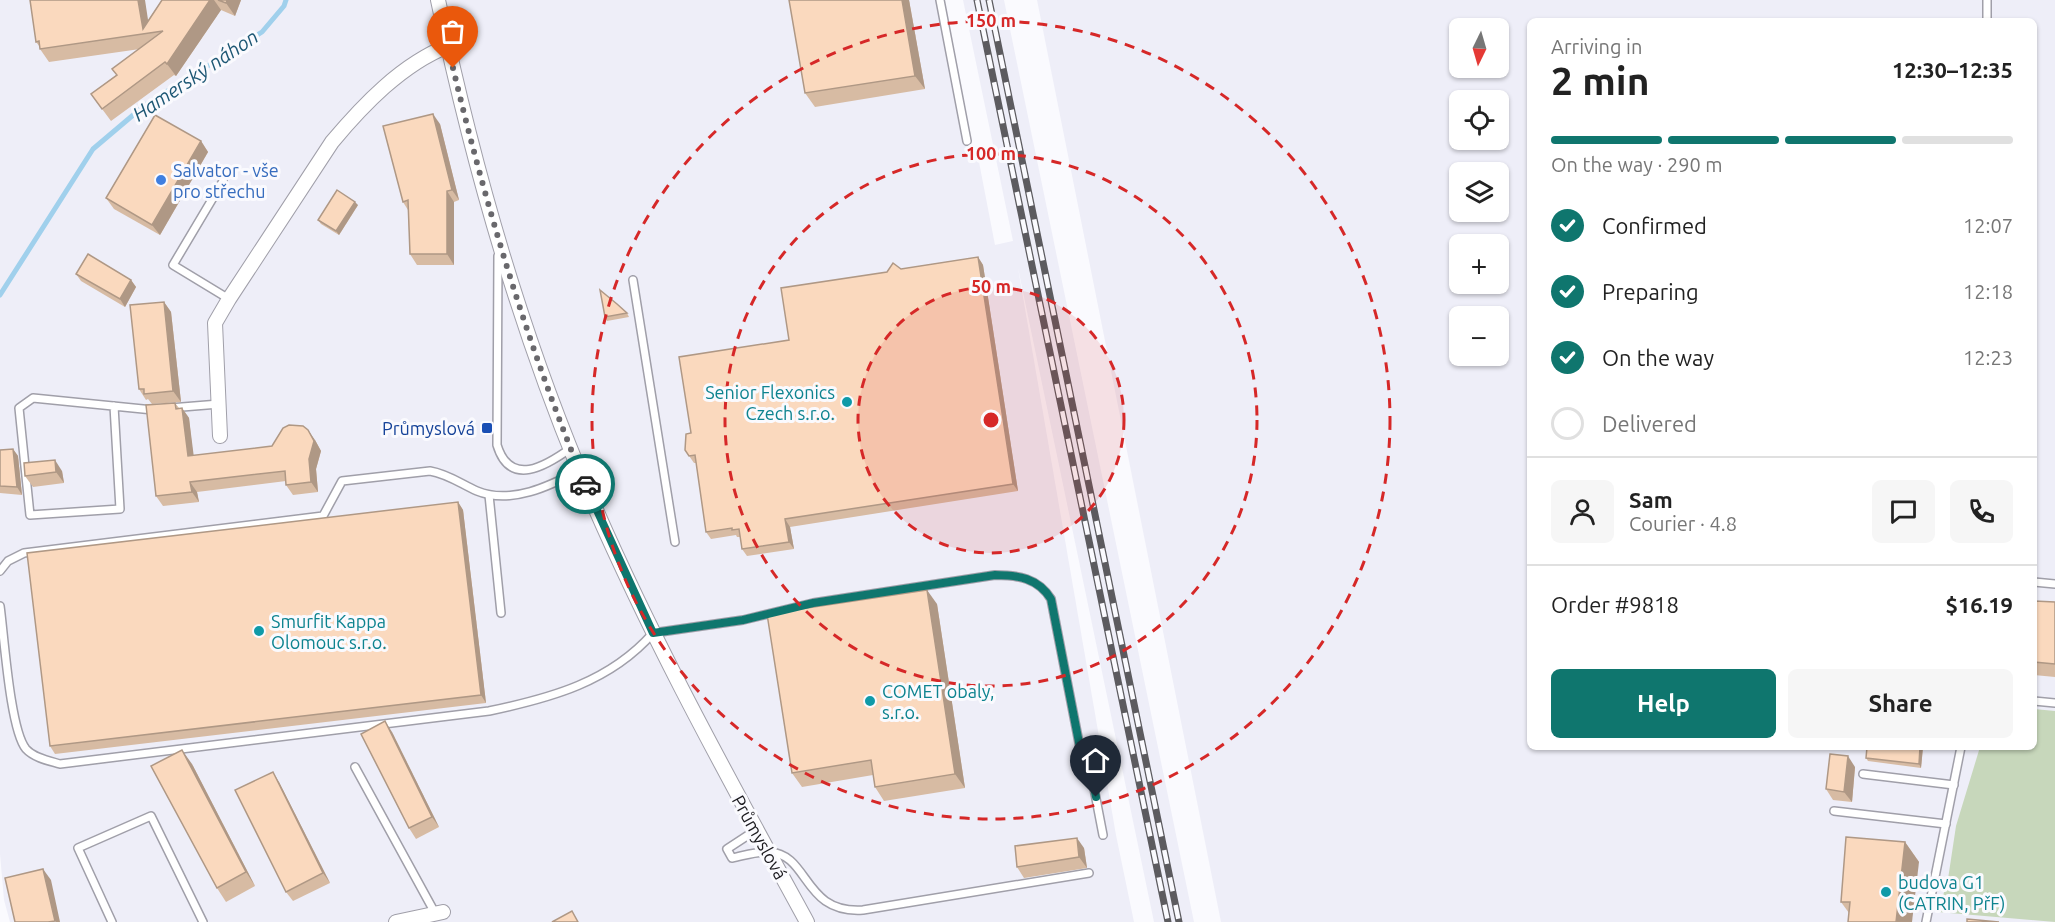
<!DOCTYPE html>
<html lang="en">
<head>
<meta charset="utf-8">
<style>
	body { margin:0; font-family:Ubuntu,sans-serif; background:#f6f6f6; color:#222; height:100vh; display:flex; flex-direction:column; font-size:22px; white-space:nowrap }
	* { box-sizing:border-box; margin:0 }
	p { font-size:20px; color:#767676 }
	.icon { flex:none; width:33px; height:33px; fill:none; stroke:currentColor; stroke-width:2; stroke-linecap:round; stroke-linejoin:round }
	.map { position:relative; flex:1; overflow:hidden }
	.drawer { position:absolute; left:1527px; top:18px; width:510px; height:732px; display:flex; flex-direction:column; background:#fff; border-radius:9px; box-shadow:0 2px 4px #0004 }
	.drawer>* { flex:none }
	.needle { width:39px; rotate:185deg }
	.buttons { position:absolute; left:1449px; top:18px; display:grid; gap:12px }
	.buttons a { display:grid; place-items:center; width:60px; height:60px; border-radius:9px; background:#fff; box-shadow:0 2px 4px #0004; font-size:30px }
	.pin { position:absolute; display:grid; place-items:center; width:51px; height:51px; color:#fff; margin:-62px -26px; border-radius:50% 50% 50% 0; rotate:-45deg; box-shadow:0 0 6px #0007 }
	.pin .icon { rotate:45deg }
	.courier { position:absolute; display:grid; place-items:center; width:60px; height:60px; margin:-30px; border:4px solid #0f766e; border-radius:50%; background:#fff; color:#222; box-shadow:0 2px 8px #0007 }
	.head em { font-style:normal; font-weight:700 }
	.head div { display:flex; flex-direction:column-reverse }
	.head { display:flex; align-items:center; justify-content:space-between; height:102px; padding:0 24px }
	h1 { font-size:39px; font-weight:700; line-height:45px }
	.bar { display:grid; grid-template-columns:repeat(4,1fr); gap:9px 6px; align-content:center; height:72px; padding:0 24px }
	.bar i { height:8px; border-radius:4px; background:#e0e0e0 }
	.bar .active { background:#0f766e }
	.bar p { grid-column:span 4 }
	.line { display:flex; align-items:center; gap:15px; padding:0 24px; border-top:2px solid #e0e0e0 }
	.line div { flex:1 }
	.round { display:grid; place-items:center; flex:none; width:63px; height:63px; border-radius:9px; background:#f6f6f6 }
	ol { padding:0 24px; list-style:none }
	li { display:flex; align-items:center; gap:18px; height:66px }
	li p { margin-inline-start:auto }
	li .icon { padding:6px; border-radius:50%; background:#0f766e; color:#fff; stroke-width:4 }
	li:last-child { color:#767676 }
	li i { width:33px; height:33px; border:3px solid #e0e0e0; border-radius:50% }
	.cta { display:flex; gap:12px; margin-top:auto; padding:12px 24px }
	.cta a { flex:1; height:69px; border-radius:9px; background:#0f766e; color:#fff; font-size:24px; font-weight:700; line-height:69px; text-align:center }
	.cta a+a { background:#f6f6f6; color:#222 }
	.map>svg:first-child { display:block }
	.built { fill:#eeeef8; fill-rule:evenodd }
	.green { fill:#c7d7bb }
	.lines { fill:none; stroke-linecap:round; stroke-linejoin:round }
	.stream { stroke:#a0d0ec; stroke-width:5 }
	.service-casing { stroke:#a09fa9; stroke-width:10 }
	.minor-casing { stroke:#a09fa9; stroke-width:16 }
	.service { stroke:#fff; stroke-width:7 }
	.minor { stroke:#fff; stroke-width:14 }
	.rail-casing { stroke:#5c5b5f; stroke-width:7 }
	.rail { stroke:#fafafe; stroke-width:4.5; stroke-dasharray:14; stroke-linecap:butt }
	.wall { fill:#d7bba3 }
	.shaded-wall { fill:#af9885 }
	.building { fill:#fad9be; stroke:#af9885; stroke-width:1.5 }
	.done { stroke:#69686c; stroke-width:6; stroke-dasharray:0 10.8 }
	.route { stroke:#0f766e; stroke-width:8 }
	.ring { fill:none; stroke:#d62828; stroke-width:3; stroke-dasharray:10 8 }
	.shop-dot { fill:#3f7fe0; stroke:#fafafe; stroke-width:2 }
	.culture-dot { fill:#0f9aa8; stroke:#fafafe; stroke-width:2 }
	.transit-dot { fill:#1a4fb4; stroke:#fafafe; stroke-width:2 }
	.labels { text-anchor:middle; dominant-baseline:central; stroke-width:6; stroke-linejoin:round; paint-order:stroke }
	.shop-label { font-size:18px; fill:#366cbe; stroke:#fafafe; text-anchor:start }
	.culture-label { font-size:18px; fill:#0d838f; stroke:#fafafe; text-anchor:start }
	.transit-label { font-size:18px; fill:#164399; stroke:#fafafe; text-anchor:end }
	.street-label { font-size:18px; fill:#1b1a1e; stroke:#fafafe }
	.water-label { font-size:20px; font-style:italic; fill:#1d5774; stroke:#fafafe }
	.centre { fill:#d62828; stroke:#fafafe; stroke-width:3 }
	.ring-label { font-size:18px; text-anchor:middle; font-weight:bold; fill:#d62828; stroke:#fafafe; stroke-width:6; stroke-linejoin:round; paint-order:stroke }
</style>
</head>
<body>
<div class="map">
<svg width="2055" height="922" viewBox="0 0 2055 922">
	<rect width="100%" height="100%" fill="#fafafe"/>
	<g class="built">
		<path d="M0,0H940L967,141L979,162L995,245L1013,241L963,0H1004L1194,922H1154L1018,268L1116,835L1134,922H10L4,900L0,854Z"/>
		<path d="M1037,0H2055V922H1221ZM1530,21H2034V747H1530ZM1460,28H1498V68H1460ZM1460,100H1498V140H1460ZM1460,172H1498V212H1460ZM1460,244H1498V284H1460ZM1460,316H1498V356H1460Z"/>
	</g>
	<path class="green" d="M2034,709L2055,711V922L1938,912L1948,879L1956,826L1980,747H2034Z"/>
	<g class="lines">
		<path class="stream" d="M0,295L93,149L145,105L262,32L284,6L286,0"/>
		<defs>
			<g id="service">
				<path d="M940,0L967,141"/>
				<path d="M1987,21V0"/>
				<path d="M223,181L173,265L229,299"/>
				<path d="M498,256L497,445C510,488 546,466 571,448"/>
				<path d="M633,280L675,542"/>
				<path d="M114,406L120,509L30,515L19,408L33,398L153,410"/>
				<path d="M170,408L219,404"/>
				<path d="M489,495L501,613"/>
				<path d="M0,571L8,561L24,553L323,516L342,481L430,471C448,474 461,484 477,491C511,505 550,486 580,470"/>
				<path d="M2034,582L2055,584"/>
				<path d="M0,606C4,634 10,730 26,749C34,758 50,761 60,764L489,711C551,698 610,682 653,633L743,620L813,603L995,575C1018,575 1038,578 1051,599L1082,758L1092,778L1103,835"/>
				<path d="M2034,701L2055,703"/>
				<path d="M355,767L435,913"/>
				<path d="M1863,774L1954,785"/>
				<path d="M1834,811L1946,824"/>
				<path d="M756,830L727,849L732,858C743,856 757,851 769,852C810,854 802,914 863,910L1089,873"/>
				<path d="M112,922L78,848L151,816L203,922"/>
				<path d="M1926,922L1961,747"/>
			</g>
			<g id="minor">
				<path d="M438,0C472,161 516,318 579,470C644,626 726,774 807,922"/>
				<path d="M220,436L215,323L229,299L332,142C363,105 402,64 448,46"/>
				<path d="M396,922L443,912"/>
			</g>
		</defs>
		<use href="#service" class="service-casing"/>
		<use href="#minor" class="minor-casing"/>
		<use href="#service" class="service"/>
		<use href="#minor" class="minor"/>
		<defs>
			<g id="rail">
				<path d="M977,0L1168,922"/>
				<path d="M989,0L1179,922"/>
			</g>
		</defs>
		<use href="#rail" class="rail-casing"/>
		<use href="#rail" class="rail"/>
	</g>
	<g class="wall">
		<path d="M30,0L148,20L162,0H241L235,16L221,10L176,76L174,75L111,121L91,94L116,75L140,49L49,62L40,49V47L36,42Z"/>
		<path d="M789,0H909L925,89L815,107L805,93Z"/>
		<path d="M440,124L459,200L454,202V265H417L410,254L408,210L403,202Z"/>
		<path d="M201,141L208,152L160,235L114,209L106,198Z"/>
		<path d="M358,205L339,235L321,224L318,220Z"/>
		<path d="M978,257L983,265L1018,491L790,527L794,549L747,556L742,549L740,537H737L736,535L711,539L706,532L696,463H694L685,450L691,433L789,340L901,269Z"/>
		<path d="M76,274L131,280L136,287L125,307L81,281Z"/>
		<path d="M164,302L171,312L181,402L152,404L148,399L146,400L139,389Z"/>
		<path d="M627,313L629,317L607,321L605,317Z"/>
		<path d="M175,403L179,408H182L189,418L193,456L272,446L315,440L321,451L316,469L318,492L293,495L286,485V481L197,492L199,502L163,506L156,496Z"/>
		<path d="M13,449L18,456L22,495L0,493V450Z"/>
		<path d="M62,471L64,483L33,487L25,476Z"/>
		<path d="M458,502L463,510L486,703L55,754L50,746Z"/>
		<path d="M2034,601L2055,602V677L2034,675Z"/>
		<path d="M937,604L965,788L884,801L875,787L873,775L802,787L792,773Z"/>
		<path d="M392,732L439,827L416,839L409,828Z"/>
		<path d="M1923,747L1921,768L1868,761L1866,758Z"/>
		<path d="M192,764L255,886L226,902L217,888Z"/>
		<path d="M1855,767L1852,802L1833,800L1826,789Z"/>
		<path d="M279,782L330,883L293,901L286,892Z"/>
		<path d="M1905,842L1919,862L1849,913L1841,902Z"/>
		<path d="M1084,848L1087,868L1024,878L1017,867Z"/>
	</g>
	<g class="shaded-wall">
		<path d="M138,0H145L150,33L143,29Z"/>
		<path d="M210,0H214L221,10L176,76L167,64Z"/>
		<path d="M227,0H241L235,16L226,3Z"/>
		<path d="M902,0H909L925,89L915,76Z"/>
		<path d="M433,114L440,124L459,200L452,190Z"/>
		<path d="M201,141L208,152L160,235L152,225Z"/>
		<path d="M447,191L454,202V265L447,254Z"/>
		<path d="M355,202L358,205L339,235L336,231Z"/>
		<path d="M978,257L983,265L1018,491L1013,484Z"/>
		<path d="M131,280L136,287L125,307L120,299Z"/>
		<path d="M164,302L171,312L181,402L173,391Z"/>
		<path d="M182,408L189,418L195,466L188,456Z"/>
		<path d="M308,430L315,440L321,451L316,469L318,492L311,482L309,459Z"/>
		<path d="M13,449L18,456L22,495L17,487Z"/>
		<path d="M55,460L62,471L64,483L56,472Z"/>
		<path d="M190,482L197,492L199,502L192,492Z"/>
		<path d="M458,502L463,510L486,703L481,695Z"/>
		<path d="M785,519L790,527L794,549L789,542Z"/>
		<path d="M927,590L937,604L965,788L955,774Z"/>
		<path d="M385,721L392,732L439,827L432,817Z"/>
		<path d="M1920,747H1923L1921,768L1919,764Z"/>
		<path d="M182,750L192,764L255,886L246,872Z"/>
		<path d="M1848,756L1855,767L1852,802L1844,792Z"/>
		<path d="M273,772L279,782L330,883L323,873Z"/>
		<path d="M1077,838L1084,848L1087,868L1079,857Z"/>
		<path d="M1905,842L1919,862L1912,922H1896Z"/>
		<path d="M43,869L51,880L60,922H56L55,921Z"/>
	</g>
	<g class="building">
		<path d="M30,0H138L143,29L162,0H210L167,64L165,62L102,109L91,94L117,75L112,69L163,31L40,49L39,41L36,42Z"/>
		<path d="M218,0H227L226,3Z"/>
		<path d="M789,0H902L915,76L805,93Z"/>
		<path d="M433,114L452,190L447,191V254H410L408,200L403,202L383,126Z"/>
		<path d="M155,115L201,141L152,225L106,198Z"/>
		<path d="M337,190L355,202L336,231L318,220Z"/>
		<path d="M88,254L131,280L120,299L76,274Z"/>
		<path d="M978,257L1013,484L785,519L789,542L742,549L739,529L732,530V528L706,532L695,455L689,456L685,450L686,434L691,433L679,357L789,340L781,288L887,272L893,263L901,269Z"/>
		<path d="M600,290L617,304L627,313L605,317Z"/>
		<path d="M164,302L173,391L144,394V389H139L130,305Z"/>
		<path d="M175,403L176,409L182,408L188,456L272,446L283,428L289,425L303,426L308,430L314,441L309,459L311,482L286,485L285,471L190,482L192,492L156,496L146,405Z"/>
		<path d="M13,449L17,487L0,486V450Z"/>
		<path d="M55,460L56,472L25,476L24,463Z"/>
		<path d="M458,502L481,695L50,746L27,553Z"/>
		<path d="M927,590L955,774L875,787L871,760L792,773L767,614Z"/>
		<path d="M2034,601L2055,602V664L2034,662Z"/>
		<path d="M385,721L432,817L409,828L361,734Z"/>
		<path d="M1867,747H1920L1919,764L1866,758Z"/>
		<path d="M182,750L246,872L217,888L151,766Z"/>
		<path d="M1830,754L1848,756L1844,792L1826,789Z"/>
		<path d="M273,772L323,873L286,892L235,790Z"/>
		<path d="M1846,837L1905,842L1896,922H1848L1850,902H1841Z"/>
		<path d="M1077,838L1079,857L1017,867L1015,846Z"/>
		<path d="M43,869L55,921L48,922H15L5,878Z"/>
		<path d="M572,911L578,922H552Z"/>
		<path d="M1967,919L1999,922H1967Z"/>
	</g>
	<g class="lines">
		<path class="done" d="M453,68C487,211 529,349 585,484"/>
		<path class="route" d="M585,484L653,633L743,620L813,603L995,575C1018,575 1038,578 1051,599L1082,758L1092,778L1096,797"/>
	</g>
	<circle cx="991" cy="420" r="133" fill="#d62828" fill-opacity=".12"/>
	<g class="ring">
		<circle cx="991" cy="420" r="133"/>
		<circle cx="991" cy="420" r="266"/>
		<circle cx="991" cy="420" r="399"/>
	</g>
	<circle class="shop-dot" cx="161" cy="180" r="6"/>
	<g class="culture-dot">
		<circle cx="847" cy="402" r="6"/>
		<circle cx="259" cy="631" r="6"/>
		<circle cx="870" cy="701" r="6"/>
		<circle cx="1886" cy="892" r="6"/>
	</g>
	<rect class="transit-dot" x="481" y="422" width="12" height="12" rx="3"/>
	<g class="labels">
		<g class="shop-label">
			<text x="173" y="170">Salvator - vše<tspan x="173" dy="21">pro střechu</tspan></text>
		</g>
		<g class="culture-label">
			<text x="835" y="392" text-anchor="end">Senior Flexonics<tspan x="835" dy="21">Czech s.r.o.</tspan></text>
			<text x="271" y="621">Smurfit Kappa<tspan x="271" dy="21">Olomouc s.r.o.</tspan></text>
			<text x="882" y="691">COMET obaly,<tspan x="882" dy="21">s.r.o.</tspan></text>
			<text x="1898" y="882">budova G1<tspan x="1898" dy="21">(CATRIN, PřF)</tspan></text>
		</g>
		<g class="transit-label">
			<text x="475" y="428">Průmyslová</text>
		</g>
		<g class="street-label">
			<text transform="translate(760 837) rotate(61)">Průmyslová</text>
		</g>
		<g class="water-label">
			<text transform="translate(195 75) rotate(-34)">Hamerský náhon</text>
		</g>
	</g>
	<circle cx="991" cy="420" r="9" class="centre"/>
	<g class="ring-label">
		<text x="991" y="27">150 m</text>
		<text x="991" y="160">100 m</text>
		<text x="991" y="293">50 m</text>
	</g>
</svg>
<div class="buttons">
<a><svg class="needle" viewBox="-14 -14 28 28"><path d="M0-13l5 13h-10z" fill="#e53935"/><path d="M0 13l5-13h-10z" fill="#767676"/></svg></a>
<a><svg class="icon" aria-label="locate" viewBox="0 0 24 24"><circle cx="12" cy="12" r="6"/><path d="M12 2v4M12 18v4M2 12h4M18 12h4"/></svg></a>
<a><svg class="icon" aria-label="layers" viewBox="0 0 24 24"><path d="M12 4l9 5-9 5-9-5zM3 14l9 5 9-5"/></svg></a>
<a>+</a>
<a>−</a>
</div>
<div class="pin" style="left:453px;top:68px;background:#ea580c"><svg class="icon" aria-label="bag" viewBox="0 0 24 24"><path d="M5 8h14l-1 12H6zM9 8a3 3 0 0 1 6 0"/></svg></div>
<div class="pin" style="left:1096px;top:797px;background:#1f2937"><svg class="icon" aria-label="home" viewBox="0 0 24 24"><path d="M3 11l9-7 9 7M6 9v11h12V9"/></svg></div>
<div class="courier" style="left:585px;top:484px"><svg class="icon" aria-label="car" viewBox="0 0 24 24"><path d="M5 17H2v-5l4-1 3-4h7l3 4 3 1v5h-3M9 17h6M6 11h13"/><circle cx="7" cy="17" r="2"/><circle cx="17" cy="17" r="2"/></svg></div>
<section class="drawer">
<div class="head"><div><h1>2 min</h1><p>Arriving in</p></div><em>12:30–12:35</em></div>
<div class="bar"><i class="active"></i><i class="active"></i><i class="active"></i><i></i><p>On the way · 290 m</p></div>
<ol>
<li><svg class="icon" aria-label="check" viewBox="0 0 24 24"><path d="M5 12l5 5 9-10"/></svg>Confirmed<p>12:07</p></li>
<li><svg class="icon" aria-label="check" viewBox="0 0 24 24"><path d="M5 12l5 5 9-10"/></svg>Preparing<p>12:18</p></li>
<li><svg class="icon" aria-label="check" viewBox="0 0 24 24"><path d="M5 12l5 5 9-10"/></svg>On the way<p>12:23</p></li>
<li><i></i>Delivered</li>
</ol>
<div class="line" style="height:108px"><a class="round"><svg class="icon" aria-label="person" viewBox="0 0 24 24"><circle cx="12" cy="8" r="4"/><path d="M4 21q1-7 8-7t8 7"/></svg></a><div><b>Sam</b><p>Courier · 4.8</p></div><a class="round"><svg class="icon" aria-label="chat" viewBox="0 0 24 24"><path d="M4 5h16v11H9l-5 4z"/></svg></a><a class="round"><svg class="icon" aria-label="phone" viewBox="0 0 24 24"><path d="M5 4h4l2 5-3 2q2 4 5 5l2-3 5 2v4C11 20 4 13 5 4z"/></svg></a></div>
<div class="line" style="height:78px"><div>Order #9818</div><b>$16.19</b></div>
<div class="cta"><a>Help</a><a>Share</a></div>
</section>
</div>
</body>
</html>
